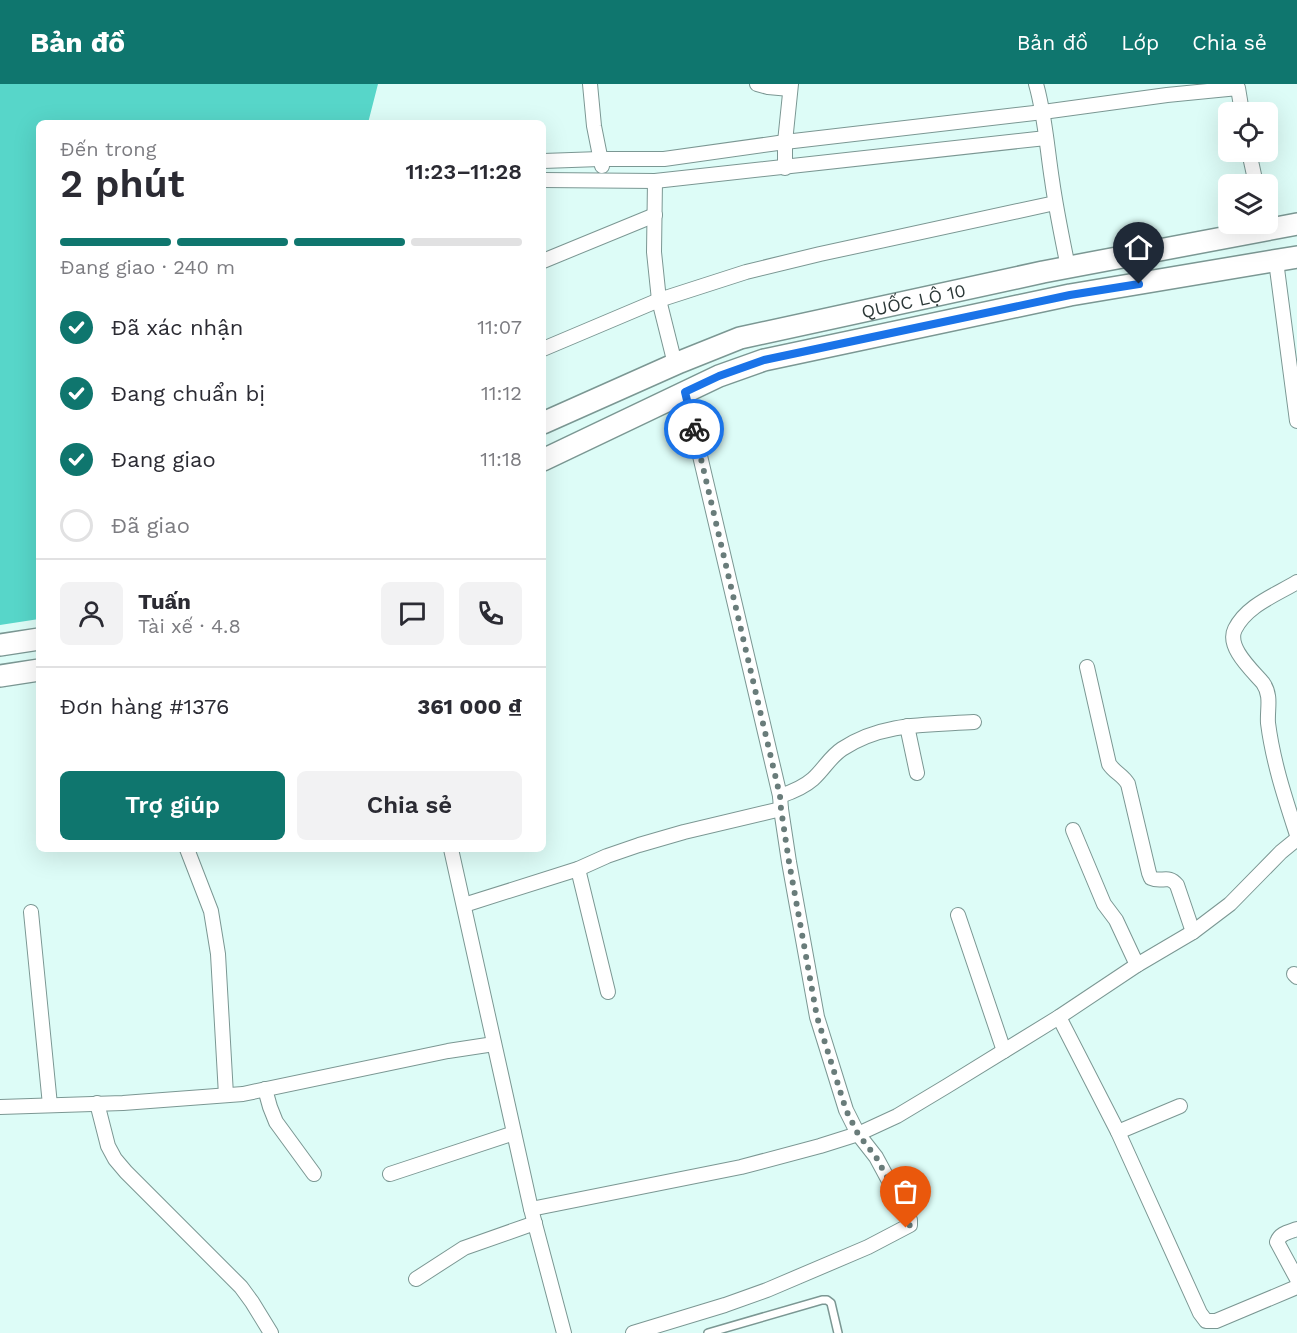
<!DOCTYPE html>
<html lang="vi">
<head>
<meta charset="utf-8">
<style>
	body { margin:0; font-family:"Work Sans",sans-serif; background:#f2f2f3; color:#2b2b33; height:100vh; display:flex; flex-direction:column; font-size:22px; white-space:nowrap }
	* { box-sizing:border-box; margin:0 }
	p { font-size:20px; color:#7c7c81 }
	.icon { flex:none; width:33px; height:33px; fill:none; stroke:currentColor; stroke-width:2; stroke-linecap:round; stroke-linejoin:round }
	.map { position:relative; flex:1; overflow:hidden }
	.details { position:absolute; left:36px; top:36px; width:510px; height:732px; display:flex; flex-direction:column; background:#fff; border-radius:9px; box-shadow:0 6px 24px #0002 }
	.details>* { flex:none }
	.buttons { position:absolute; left:1218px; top:18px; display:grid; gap:12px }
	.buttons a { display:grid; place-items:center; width:60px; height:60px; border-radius:9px; background:#fff; box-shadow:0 6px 24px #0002; font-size:30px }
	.pin { position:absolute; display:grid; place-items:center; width:51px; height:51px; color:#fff; margin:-62px -26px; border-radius:50% 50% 50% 0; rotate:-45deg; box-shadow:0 0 6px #0007 }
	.pin .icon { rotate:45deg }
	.courier { position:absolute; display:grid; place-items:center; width:60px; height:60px; margin:-30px; border:4px solid #1a73e8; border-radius:50%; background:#fff; color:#222; box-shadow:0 2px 8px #0007 }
	.overview em { font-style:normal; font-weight:600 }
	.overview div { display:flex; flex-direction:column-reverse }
	.overview { display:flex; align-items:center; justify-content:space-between; height:102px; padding:0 24px }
	h1 { font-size:39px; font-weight:600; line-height:45px }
	.bar { display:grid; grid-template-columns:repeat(4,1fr); gap:9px 6px; align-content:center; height:72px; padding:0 24px }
	.bar i { height:8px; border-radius:4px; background:#e1e1e2 }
	.bar .active { background:#0f766e }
	.bar p { grid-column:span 4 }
	.line { display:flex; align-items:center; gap:15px; padding:0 24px; border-top:2px solid #e1e1e2 }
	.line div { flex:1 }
	.round { display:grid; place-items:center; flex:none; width:63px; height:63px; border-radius:9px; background:#f2f2f3 }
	ol { padding:0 24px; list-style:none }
	li { display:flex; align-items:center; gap:18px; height:66px }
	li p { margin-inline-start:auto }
	li .icon { padding:6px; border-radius:50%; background:#0f766e; color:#fff; stroke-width:4 }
	li:last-child { color:#7c7c81 }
	li i { width:33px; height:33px; border:3px solid #e1e1e2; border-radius:50% }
	.cta { display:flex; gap:12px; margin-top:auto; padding:12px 24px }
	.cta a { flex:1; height:69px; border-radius:9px; background:#0f766e; color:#fff; font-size:24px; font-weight:600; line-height:69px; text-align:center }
	.cta a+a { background:#f2f2f3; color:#2b2b33 }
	header { display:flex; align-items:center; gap:36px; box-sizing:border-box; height:84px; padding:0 30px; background:#0f766e; color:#fff }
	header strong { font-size:28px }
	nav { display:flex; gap:33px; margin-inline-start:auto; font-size:21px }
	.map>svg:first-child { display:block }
	.forest { fill:#57d6c9 }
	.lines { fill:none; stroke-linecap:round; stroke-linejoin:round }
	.service-casing { stroke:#7b9793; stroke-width:10 }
	.minor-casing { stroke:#7b9793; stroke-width:16 }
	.trunk-casing { stroke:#7b9793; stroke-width:24 }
	.service { stroke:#fff; stroke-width:7 }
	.minor { stroke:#fff; stroke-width:14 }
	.trunk { stroke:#fff; stroke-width:21 }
	.done { stroke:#697c7a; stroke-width:6; stroke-dasharray:0 10.8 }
	.route { stroke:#1a73e8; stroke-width:8 }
	.labels { text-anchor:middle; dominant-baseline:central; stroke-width:4.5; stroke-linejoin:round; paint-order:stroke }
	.street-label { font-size:18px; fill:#2b3736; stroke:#fff }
</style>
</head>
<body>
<header>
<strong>Bản đồ</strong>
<nav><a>Bản đồ</a><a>Lớp</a><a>Chia sẻ</a></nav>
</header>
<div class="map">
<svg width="1297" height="1249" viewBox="0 0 1297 1249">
	<rect width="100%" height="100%" fill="#ddfcf7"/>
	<path class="forest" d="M0,0H378L368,39H39V535L0,541Z"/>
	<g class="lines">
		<defs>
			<path id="service" d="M708,1249L822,1216H827L831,1219L838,1249"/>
			<g id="minor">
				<path d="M590,0L594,42L602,82"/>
				<path d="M757,0L768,3L790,5"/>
				<path d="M1036,0C1045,31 1047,64 1052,96C1056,125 1062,154 1068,183"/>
				<path d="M1249,68L1256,100"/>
				<path d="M543,77L600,75H664L785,58L1043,28L1167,11L1238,4L1242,28"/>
				<path d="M785,84V58L791,0"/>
				<path d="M543,96L655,97L1046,54"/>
				<path d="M655,97L654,168L659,216L675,280"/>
				<path d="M543,177L655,131"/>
				<path d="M1276,177L1297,337"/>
				<path d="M543,265L659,216L746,188L820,170L1055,119"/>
				<path d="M1297,498C1276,511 1247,521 1235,545C1226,563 1252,586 1263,599C1272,612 1267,625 1268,639C1273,678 1285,714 1297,751"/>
				<path d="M1087,583L1109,680C1115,689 1123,691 1128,700L1149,789L1151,794C1162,799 1168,790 1177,801L1193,848"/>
				<path d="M907,642L917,689"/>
				<path d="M780,712C792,708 804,703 813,695C824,685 830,673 842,665C882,638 929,641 974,638"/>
				<path d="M1073,746L1104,820L1116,836L1137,881"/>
				<path d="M187,765L211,827L218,870L226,1011"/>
				<path d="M451,765L531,1125L564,1249"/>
				<path d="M578,785L608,908"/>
				<path d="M464,821L578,785L607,772L639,761L684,748L781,725"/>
				<path d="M31,828L50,1021"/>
				<path d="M958,831L1004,967"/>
				<path d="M1294,890L1297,893"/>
				<path d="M1059,933L1118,1048L1200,1229L1206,1237H1216L1297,1203"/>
				<path d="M265,1005L270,1023L276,1038L314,1090"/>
				<path d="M97,1019L108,1062L115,1075L126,1088L241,1203L252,1218L271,1249"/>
				<path d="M0,1023L123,1019L243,1010L448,967L494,960"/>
				<path d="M1118,1048L1180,1022"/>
				<path d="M390,1090L514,1049"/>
				<path d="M531,1125L741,1083L820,1062L858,1050L897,1032L947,1002L1059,933L1137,881L1193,848L1230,820L1281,768L1297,755"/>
				<path d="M1297,1145C1289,1148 1280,1149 1277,1158L1297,1195"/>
				<path d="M416,1195L464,1164L535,1139"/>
				<path d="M633,1249L725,1221L767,1206L868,1163L910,1141V1136L876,1073L858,1050L846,1026L817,933L789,778L781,725L780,712L685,308"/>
			</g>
			<g id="trunk">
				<path id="s1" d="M543,339L680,278L740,254L1043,188L1297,140"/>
				<path d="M543,376L719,292L764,276L1070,211L1297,173"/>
				<path d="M0,561L39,555"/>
				<path d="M0,592L39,586"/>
			</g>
		</defs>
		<use href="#service" class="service-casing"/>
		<use href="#minor" class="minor-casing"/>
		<use href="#trunk" class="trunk-casing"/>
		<use href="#service" class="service"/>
		<use href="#minor" class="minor"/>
		<use href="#trunk" class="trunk"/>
	</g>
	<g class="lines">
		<path class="done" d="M694,345L780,712L781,725L789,778L817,933L846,1026L858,1050L876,1073L910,1136V1141L906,1144"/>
		<path class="route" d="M694,345L685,308L719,292L764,276L1070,211L1139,200"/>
	</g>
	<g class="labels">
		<g class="street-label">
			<text stroke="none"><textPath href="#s1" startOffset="392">QUỐC LỘ 10</textPath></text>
		</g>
	</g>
</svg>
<div class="buttons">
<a><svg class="icon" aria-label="locate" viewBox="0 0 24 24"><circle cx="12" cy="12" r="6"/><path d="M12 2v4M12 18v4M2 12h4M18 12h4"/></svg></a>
<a><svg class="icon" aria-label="layers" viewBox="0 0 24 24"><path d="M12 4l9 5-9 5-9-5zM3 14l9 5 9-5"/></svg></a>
</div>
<div class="pin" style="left:906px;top:1144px;background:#ea580c"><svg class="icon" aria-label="bag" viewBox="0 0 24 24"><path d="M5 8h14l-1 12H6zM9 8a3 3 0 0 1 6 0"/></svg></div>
<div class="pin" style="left:1139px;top:200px;background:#1f2937"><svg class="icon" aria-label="home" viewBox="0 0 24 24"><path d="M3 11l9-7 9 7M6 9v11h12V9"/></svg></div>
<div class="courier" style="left:694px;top:345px"><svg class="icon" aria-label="bike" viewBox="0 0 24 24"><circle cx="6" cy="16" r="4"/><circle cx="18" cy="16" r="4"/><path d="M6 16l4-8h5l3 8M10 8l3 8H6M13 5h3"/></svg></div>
<section class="details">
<div class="overview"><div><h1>2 phút</h1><p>Đến trong</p></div><em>11:23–11:28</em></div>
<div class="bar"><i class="active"></i><i class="active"></i><i class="active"></i><i></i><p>Đang giao · 240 m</p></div>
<ol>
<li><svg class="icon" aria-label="check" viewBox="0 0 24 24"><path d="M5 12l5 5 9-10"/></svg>Đã xác nhận<p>11:07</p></li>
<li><svg class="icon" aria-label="check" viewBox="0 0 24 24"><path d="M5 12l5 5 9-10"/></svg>Đang chuẩn bị<p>11:12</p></li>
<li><svg class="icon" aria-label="check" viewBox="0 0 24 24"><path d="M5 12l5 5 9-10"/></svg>Đang giao<p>11:18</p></li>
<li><i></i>Đã giao</li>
</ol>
<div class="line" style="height:108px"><a class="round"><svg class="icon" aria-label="person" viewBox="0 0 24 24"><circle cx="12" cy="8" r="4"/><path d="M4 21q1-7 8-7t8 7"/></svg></a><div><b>Tuấn</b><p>Tài xế · 4.8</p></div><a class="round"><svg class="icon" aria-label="chat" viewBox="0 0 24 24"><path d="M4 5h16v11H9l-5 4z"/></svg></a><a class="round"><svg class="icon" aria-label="phone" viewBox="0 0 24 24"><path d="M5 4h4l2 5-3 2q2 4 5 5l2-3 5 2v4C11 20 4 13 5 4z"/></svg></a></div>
<div class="line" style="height:78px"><div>Đơn hàng #1376</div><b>361 000 ₫</b></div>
<div class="cta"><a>Trợ giúp</a><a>Chia sẻ</a></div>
</section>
</div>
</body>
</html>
